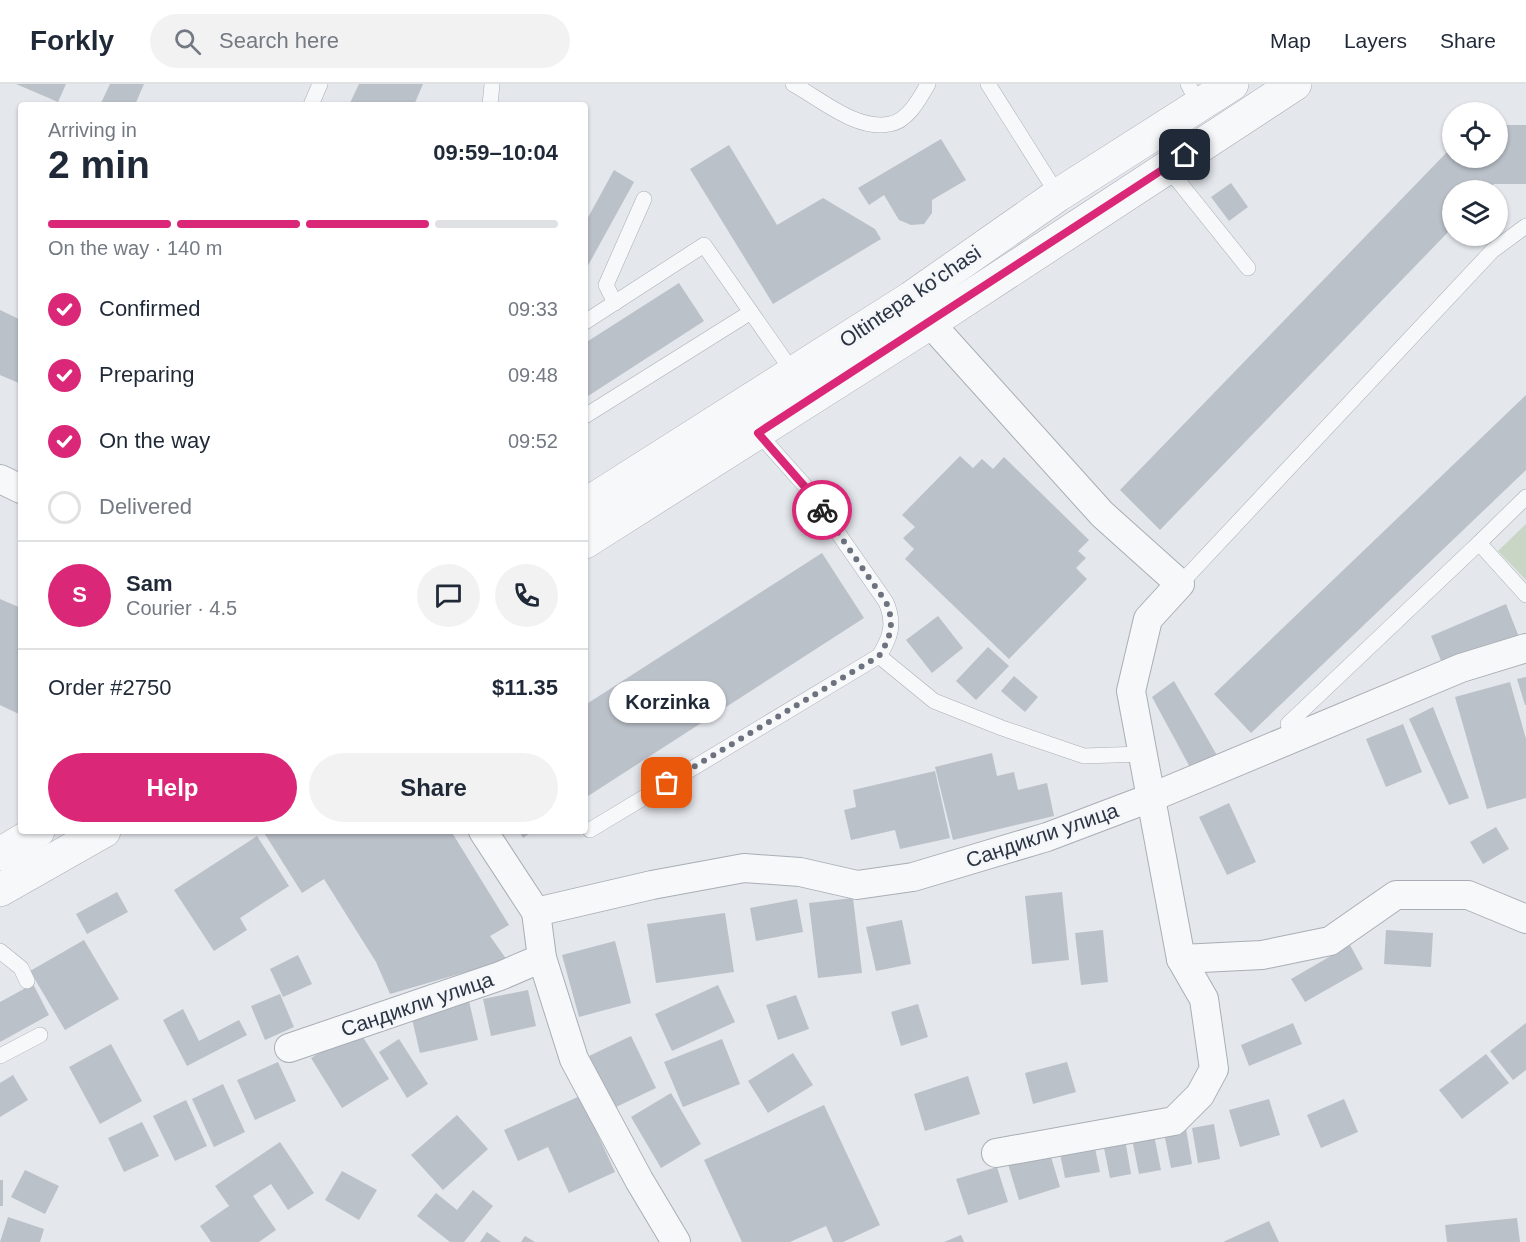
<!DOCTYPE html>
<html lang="en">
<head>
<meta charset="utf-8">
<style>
	body { margin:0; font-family:Helvetica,sans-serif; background:#f2f2f3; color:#1f2937; height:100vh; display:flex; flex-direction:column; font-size:22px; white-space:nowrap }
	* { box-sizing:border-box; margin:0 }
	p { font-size:20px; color:#747a83 }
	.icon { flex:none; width:33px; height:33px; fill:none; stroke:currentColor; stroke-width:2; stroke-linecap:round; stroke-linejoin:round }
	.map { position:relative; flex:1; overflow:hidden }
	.details { position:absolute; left:18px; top:18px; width:570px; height:732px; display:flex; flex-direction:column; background:#fff; border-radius:6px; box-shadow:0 2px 4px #0004 }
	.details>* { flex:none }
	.tools { position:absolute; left:1442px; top:18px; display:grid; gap:12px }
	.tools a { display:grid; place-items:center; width:66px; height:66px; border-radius:50%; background:#fff; box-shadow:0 2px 4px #0004; font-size:30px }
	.pin { position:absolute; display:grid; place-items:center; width:51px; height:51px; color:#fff; margin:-26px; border-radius:12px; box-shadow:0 3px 9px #0006 }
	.courier { position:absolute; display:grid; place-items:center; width:60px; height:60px; margin:-30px; border:4px solid #db2777; border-radius:50%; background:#fff; color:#222; box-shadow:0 2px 8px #0007 }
	.bubble { position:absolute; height:42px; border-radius:21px; background:#fff; box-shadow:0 2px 4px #0004; font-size:20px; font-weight:800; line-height:42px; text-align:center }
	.head em { font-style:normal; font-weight:800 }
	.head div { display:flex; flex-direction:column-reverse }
	.head { display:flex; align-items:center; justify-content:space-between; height:102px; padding:0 30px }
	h1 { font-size:39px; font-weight:800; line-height:45px }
	.bar { display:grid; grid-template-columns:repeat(4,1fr); gap:9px 6px; align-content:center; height:72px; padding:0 30px }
	.bar i { height:8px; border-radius:4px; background:#e0e1e3 }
	.bar .selected { background:#db2777 }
	.bar p { grid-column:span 4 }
	.line { display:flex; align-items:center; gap:15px; padding:0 30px; border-top:2px solid #e0e1e3 }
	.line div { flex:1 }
	.round { display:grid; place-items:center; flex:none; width:63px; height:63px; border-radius:32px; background:#f2f2f3 }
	ol { padding:0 30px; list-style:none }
	li { display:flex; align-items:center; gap:18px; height:66px }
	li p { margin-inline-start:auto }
	li .icon { padding:6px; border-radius:50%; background:#db2777; color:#fff; stroke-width:4 }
	li:last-child { color:#747a83 }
	li i { width:33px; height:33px; border:3px solid #e0e1e3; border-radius:50% }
	.action { display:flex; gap:12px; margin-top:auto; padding:12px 30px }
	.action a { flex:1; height:69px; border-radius:36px; background:#db2777; color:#fff; font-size:24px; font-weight:800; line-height:69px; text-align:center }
	.action a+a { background:#f2f2f3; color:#1f2937 }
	header { display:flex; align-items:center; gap:36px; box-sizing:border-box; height:84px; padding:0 30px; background:#fff; border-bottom:2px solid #e0e1e3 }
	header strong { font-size:28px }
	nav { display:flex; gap:33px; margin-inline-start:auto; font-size:21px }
	.search { width:420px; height:54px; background:#f2f2f3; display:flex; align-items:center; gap:15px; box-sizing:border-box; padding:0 21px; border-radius:33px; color:#747a83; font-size:22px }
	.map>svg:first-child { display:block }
	.green { fill:#cad6c5 }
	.building { fill:#bbc1c9 }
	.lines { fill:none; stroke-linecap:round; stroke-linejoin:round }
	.service-casing { stroke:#a9aeb6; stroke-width:16 }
	.minor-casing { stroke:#a9aeb6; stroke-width:30 }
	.tertiary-casing { stroke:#a9aeb6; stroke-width:34 }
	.service { stroke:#f7f8fa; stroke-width:15 }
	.minor { stroke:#f7f8fa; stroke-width:28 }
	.tertiary { stroke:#f7f8fa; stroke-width:33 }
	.done { stroke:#6c737f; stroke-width:6; stroke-dasharray:0 10.8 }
	.route { stroke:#db2777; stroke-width:8 }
	.labels { text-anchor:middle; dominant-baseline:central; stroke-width:5; stroke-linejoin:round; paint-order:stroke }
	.street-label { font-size:21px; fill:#2b3544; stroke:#f4f6f9 }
</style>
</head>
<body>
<header>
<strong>Forkly</strong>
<div class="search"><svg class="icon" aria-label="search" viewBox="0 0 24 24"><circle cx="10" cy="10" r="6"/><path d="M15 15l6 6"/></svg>Search here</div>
<nav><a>Map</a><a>Layers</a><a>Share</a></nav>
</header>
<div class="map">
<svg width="1526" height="1158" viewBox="0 0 1526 1158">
	<rect width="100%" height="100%" fill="#e4e7ec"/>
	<path class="green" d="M1526,440V496L1498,467Z"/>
	<g class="building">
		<path d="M16,0H66L58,18Z"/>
		<path d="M110,0H144L135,21H100Z"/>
		<path d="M359,0H423L414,21H349Z"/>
		<path d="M1497,41H1526V100H1494L1488,106H1452V144L1160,446L1120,406L1449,66L1452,65V74H1497Z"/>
		<path d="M941,55L966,96L932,116V129L924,140L911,141L899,136L884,111L869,121L858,104Z"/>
		<path d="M729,61L777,141L823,114L875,145L881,155L773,220L690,85Z"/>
		<path d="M614,86L634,98L585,187V139Z"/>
		<path d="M1231,99L1248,123L1229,137L1211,113Z"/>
		<path d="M679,199L704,237L585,314V259Z"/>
		<path d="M0,226L21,236V300L0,291Z"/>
		<path d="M1526,311V386L1251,649L1214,610Z"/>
		<path d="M960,372L973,384L982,375L993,385L1004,373L1089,456L1078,467L1086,474L1076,484L1087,495L1009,575L905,475L914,465L903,454L915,443L902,431Z"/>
		<path d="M822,469L864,534L585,714V621Z"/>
		<path d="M0,515L21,524V631L0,621Z"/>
		<path d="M1506,520L1519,553L1444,584L1431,552Z"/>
		<path d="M938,532L963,564L932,589L906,556Z"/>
		<path d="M988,563L1009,582L976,616L956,597Z"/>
		<path d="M1014,592L1038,613L1025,628L1001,607Z"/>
		<path d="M1526,593V621H1525L1517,595Z"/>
		<path d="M1174,597L1218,673L1192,687L1152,613Z"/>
		<path d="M1510,598L1526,655V714L1487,725L1455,613Z"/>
		<path d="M1433,623L1469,714L1449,721L1409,635Z"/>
		<path d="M1403,640L1422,688L1386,703L1366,655Z"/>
		<path d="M992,669L997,692L1014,688L1018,706L1047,699L1054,732L953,756L935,683Z"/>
		<path d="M935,687L950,754L900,765L895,746L851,756L844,726L856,723L853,706Z"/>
		<path d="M1229,719L1256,778L1227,791L1199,733Z"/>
		<path d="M1496,743L1509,765L1483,780L1470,758Z"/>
		<path d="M263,747H451L509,841L490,852L507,876L390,910L376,878L324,795L302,809Z"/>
		<path d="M519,747H533L523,754Z"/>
		<path d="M257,752L289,802L240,834L247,846L214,867L174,806Z"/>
		<path d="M117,808L128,828L87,850L76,830Z"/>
		<path d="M1062,808L1069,876L1032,880L1025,812Z"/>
		<path d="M853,814L862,889L818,894L809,819Z"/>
		<path d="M797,815L803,848L756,857L750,824Z"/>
		<path d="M725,829L734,888L656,899L647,840Z"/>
		<path d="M902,836L911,880L876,887L866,843Z"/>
		<path d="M1103,846L1108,898L1081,901L1075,849Z"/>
		<path d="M1386,846L1433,849L1431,883L1384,880Z"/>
		<path d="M84,856L119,915L65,946L30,887Z"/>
		<path d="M615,857L631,919L579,933L562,871Z"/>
		<path d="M1350,861L1363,885L1305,918L1291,895Z"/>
		<path d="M298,871L312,900L283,913L270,885Z"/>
		<path d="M33,900L49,931L0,958V918Z"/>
		<path d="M718,901L735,938L672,967L655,930Z"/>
		<path d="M528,906L536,942L491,952L483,915Z"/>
		<path d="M280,910L294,943L265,956L251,922Z"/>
		<path d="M796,911L809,945L778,956L766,921Z"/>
		<path d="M469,917L478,956L420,969L411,931Z"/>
		<path d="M918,920L928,953L901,962L891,928Z"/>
		<path d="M183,925L199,957L239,936L247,951L187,982L163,936Z"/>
		<path d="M1293,939L1302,960L1249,982L1241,961Z"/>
		<path d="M1526,939V986L1513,996L1490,967Z"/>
		<path d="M358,945L389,995L342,1024L311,974Z"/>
		<path d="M631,952L656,1004L614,1024L589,972Z"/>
		<path d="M399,955L428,1000L407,1014L379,968Z"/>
		<path d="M722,955L740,1000L683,1023L664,978Z"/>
		<path d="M111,960L142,1017L100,1040L69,983Z"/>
		<path d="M793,969L813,1001L768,1029L748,997Z"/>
		<path d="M1486,970L1509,999L1462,1035L1439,1006Z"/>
		<path d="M278,978L296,1017L255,1036L237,996Z"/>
		<path d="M1067,978L1076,1008L1033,1020L1025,989Z"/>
		<path d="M13,991L28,1016L0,1033V999Z"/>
		<path d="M968,992L980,1030L925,1047L914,1010Z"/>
		<path d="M223,1000L245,1048L214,1063L192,1015Z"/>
		<path d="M671,1009L701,1060L661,1084L631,1033Z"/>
		<path d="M580,1012L615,1088L569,1109L548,1063L518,1077L504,1046Z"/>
		<path d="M1269,1015L1280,1051L1240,1063L1229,1026Z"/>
		<path d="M1344,1015L1358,1048L1321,1064L1307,1031Z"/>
		<path d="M186,1016L207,1062L175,1077L153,1032Z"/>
		<path d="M824,1021L880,1141L843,1158H833L826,1142L790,1158H742L704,1076Z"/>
		<path d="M457,1031L488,1065L443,1106L411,1071Z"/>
		<path d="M142,1038L159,1072L124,1088L108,1054Z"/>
		<path d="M1214,1040L1220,1075L1198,1079L1192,1044Z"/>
		<path d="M1186,1045L1192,1080L1171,1084L1164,1049Z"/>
		<path d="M1154,1051L1161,1086L1139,1090L1132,1055Z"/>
		<path d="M1125,1055L1131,1090L1110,1094L1103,1059Z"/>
		<path d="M280,1058L314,1109L288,1126L271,1100L253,1112L276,1146L259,1158H211L200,1142L229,1122L215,1102Z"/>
		<path d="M1094,1059L1100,1088L1065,1094L1059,1065Z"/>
		<path d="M1049,1066L1060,1103L1019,1116L1008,1080Z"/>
		<path d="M997,1083L1008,1118L968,1131L956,1095Z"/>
		<path d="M25,1086L59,1102L45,1130L11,1113Z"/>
		<path d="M342,1087L377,1106L359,1136L325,1116Z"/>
		<rect x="0" y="1096" width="3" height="26"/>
		<path d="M473,1106L493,1122L464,1158H450L417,1132L436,1109L457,1126Z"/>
		<path d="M8,1133L44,1145L40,1158H0Z"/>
		<path d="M1517,1134L1520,1158H1447L1445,1141Z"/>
		<path d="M1269,1137L1279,1158H1223Z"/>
		<path d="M487,1148L501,1158H480Z"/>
		<path d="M961,1151L964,1158H944Z"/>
		<path d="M525,1152L535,1158H521Z"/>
	</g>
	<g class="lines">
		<defs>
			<g id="service">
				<path d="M793,0C820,15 857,47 890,40C908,37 920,14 928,0"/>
				<path d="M988,0L1058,111"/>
				<path d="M1188,0L1199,21"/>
				<path d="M311,21L320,0"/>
				<path d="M490,21L492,0"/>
				<path d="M1167,83L1248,184"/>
				<path d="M615,219L606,201L644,115"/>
				<path d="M585,238L704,161L795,291"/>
				<path d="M585,332L751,228"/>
				<path d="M1526,413L1479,459L1526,511"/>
				<path d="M1180,500L1492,167L1526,142"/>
				<path d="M879,572L934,617L1002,644L1084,672L1142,670"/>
				<path d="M1288,640L1479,459"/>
				<path d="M590,746L879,572C891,553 895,539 886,518L806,403L758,349"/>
				<path d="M0,867L21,884L27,897"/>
				<path d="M0,972L40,951"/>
			</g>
			<g id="minor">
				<path d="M930,239L1102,430L1180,500L1148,535L1131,607L1181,875L1204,915L1214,985L1200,1011L1174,1037L996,1069"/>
				<path d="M0,395L21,405"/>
				<path d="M483,747L536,828L542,874L574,975L639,1096L676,1158"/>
				<path d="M536,828L652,801L744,784L800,788L857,801L913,793L1047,753L1150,714L1461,584L1526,564"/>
				<path d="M1181,875L1262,871L1330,857L1396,811H1468L1526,835"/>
				<path d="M289,964L500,892L542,874"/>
			</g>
			<g id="tertiary">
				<path d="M585,421L911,214L1058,111L1232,0"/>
				<path d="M585,458L930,239L1295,0"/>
				<path d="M0,770L38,747"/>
				<path d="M0,806L104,747"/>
			</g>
		</defs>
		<use href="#service" class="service-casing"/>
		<use href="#minor" class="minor-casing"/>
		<use href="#tertiary" class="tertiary-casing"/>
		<use href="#service" class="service"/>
		<use href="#minor" class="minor"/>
		<use href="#tertiary" class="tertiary"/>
	</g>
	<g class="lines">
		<path class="done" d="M667,699L879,572C891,553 895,539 886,518L822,426"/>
		<path class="route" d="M822,426L806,404L758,349L1185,71"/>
	</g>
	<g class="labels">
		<g class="street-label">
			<text transform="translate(910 212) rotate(-34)">Oltintepa ko'chasi</text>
			<text transform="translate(1042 751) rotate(-19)">Сандикли улица</text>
			<text transform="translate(417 920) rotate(-19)">Сандикли улица</text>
		</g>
	</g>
</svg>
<div class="tools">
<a><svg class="icon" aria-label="locate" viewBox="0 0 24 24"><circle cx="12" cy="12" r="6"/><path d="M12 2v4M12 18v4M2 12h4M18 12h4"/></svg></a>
<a><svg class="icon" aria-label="layers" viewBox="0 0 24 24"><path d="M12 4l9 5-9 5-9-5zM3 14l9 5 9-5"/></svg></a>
</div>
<div class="pin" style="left:667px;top:699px;background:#ea580c"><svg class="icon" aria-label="bag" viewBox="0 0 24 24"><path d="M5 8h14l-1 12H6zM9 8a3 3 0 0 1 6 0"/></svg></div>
<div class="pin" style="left:1185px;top:71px;background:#1f2937"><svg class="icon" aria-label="home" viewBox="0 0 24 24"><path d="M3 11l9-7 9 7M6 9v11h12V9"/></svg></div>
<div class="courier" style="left:822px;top:426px"><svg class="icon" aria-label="bike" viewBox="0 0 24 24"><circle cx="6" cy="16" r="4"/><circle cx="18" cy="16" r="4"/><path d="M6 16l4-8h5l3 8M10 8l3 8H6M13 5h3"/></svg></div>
<div class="bubble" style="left:609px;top:597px;width:117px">Korzinka</div>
<section class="details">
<div class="head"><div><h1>2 min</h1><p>Arriving in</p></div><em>09:59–10:04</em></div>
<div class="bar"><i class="selected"></i><i class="selected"></i><i class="selected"></i><i></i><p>On the way · 140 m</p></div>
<ol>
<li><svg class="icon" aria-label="check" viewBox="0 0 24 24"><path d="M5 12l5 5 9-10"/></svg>Confirmed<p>09:33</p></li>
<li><svg class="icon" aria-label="check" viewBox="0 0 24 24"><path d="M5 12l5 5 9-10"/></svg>Preparing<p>09:48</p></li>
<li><svg class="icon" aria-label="check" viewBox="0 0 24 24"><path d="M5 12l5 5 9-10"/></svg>On the way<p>09:52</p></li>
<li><i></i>Delivered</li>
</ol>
<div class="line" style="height:108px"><b class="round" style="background:#db2777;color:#fff">S</b><div><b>Sam</b><p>Courier · 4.5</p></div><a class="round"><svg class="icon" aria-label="chat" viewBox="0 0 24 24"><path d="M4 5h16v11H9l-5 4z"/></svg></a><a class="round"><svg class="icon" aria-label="phone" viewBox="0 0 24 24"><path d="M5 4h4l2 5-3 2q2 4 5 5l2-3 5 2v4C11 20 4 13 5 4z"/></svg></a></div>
<div class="line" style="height:78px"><div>Order #2750</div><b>$11.35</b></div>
<div class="action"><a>Help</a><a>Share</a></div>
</section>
</div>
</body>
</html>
